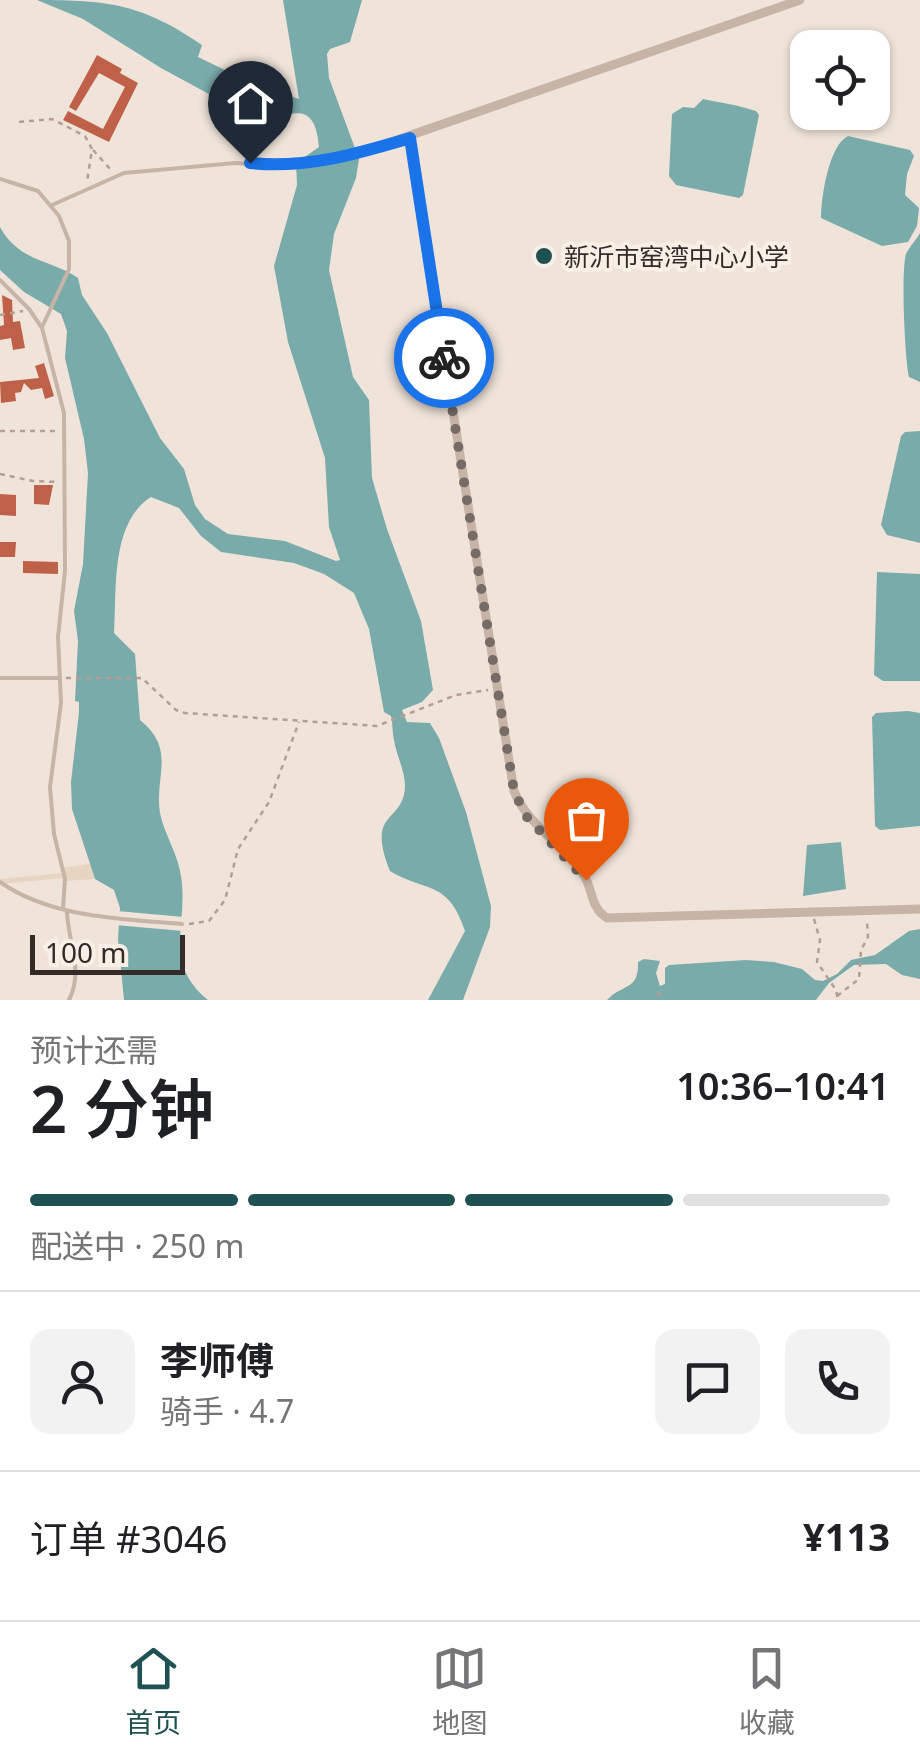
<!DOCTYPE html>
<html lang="zh">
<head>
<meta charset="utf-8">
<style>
	body { margin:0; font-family:"Noto Sans","Noto Sans SC",sans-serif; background:#f2f2f2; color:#202124; height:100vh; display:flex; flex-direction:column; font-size:38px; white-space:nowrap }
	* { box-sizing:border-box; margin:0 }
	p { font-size:32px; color:#757577 }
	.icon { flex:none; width:55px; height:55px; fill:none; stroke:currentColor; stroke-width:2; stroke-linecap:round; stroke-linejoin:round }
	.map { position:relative; height:1000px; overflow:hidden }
	.details { display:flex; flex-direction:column; background:#fff; flex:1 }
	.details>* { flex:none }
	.buttons { position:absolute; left:790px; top:30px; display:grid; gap:20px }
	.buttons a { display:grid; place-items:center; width:100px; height:100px; border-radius:20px; background:#fff; box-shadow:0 2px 8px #0004; font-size:50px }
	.scale { position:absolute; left:30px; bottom:25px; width:155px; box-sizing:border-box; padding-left:10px; border:5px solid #342a27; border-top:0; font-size:28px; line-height:35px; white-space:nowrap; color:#342a27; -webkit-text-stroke:8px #f8efe6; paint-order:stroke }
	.pin { position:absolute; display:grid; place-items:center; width:85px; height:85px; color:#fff; margin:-102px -42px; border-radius:50% 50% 50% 0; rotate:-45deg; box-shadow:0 0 10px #0007 }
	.pin .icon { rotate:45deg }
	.courier { position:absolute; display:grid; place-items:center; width:100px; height:100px; margin:-50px; border:8px solid #1a73e8; border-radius:50%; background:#fff; color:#222; box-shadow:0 2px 12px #0007 }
	.headline em { font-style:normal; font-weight:600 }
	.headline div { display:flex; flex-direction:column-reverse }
	.headline { display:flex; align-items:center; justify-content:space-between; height:170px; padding:0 30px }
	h1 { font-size:65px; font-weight:600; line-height:75px }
	.bar { display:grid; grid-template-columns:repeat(4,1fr); gap:15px 10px; align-content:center; height:120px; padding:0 30px }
	.bar i { height:12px; border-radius:8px; background:#e0e0e0 }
	.bar .selected { background:#1f5152 }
	.bar p { grid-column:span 4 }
	.line { display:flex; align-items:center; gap:25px; padding:0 30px; border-top:2px solid #e0e0e0 }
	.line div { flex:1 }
	.round { display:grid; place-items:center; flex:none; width:105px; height:105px; border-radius:20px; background:#f2f2f2 }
	.menu { display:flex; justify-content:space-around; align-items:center; height:140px; border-top:2px solid #e0e0e0; background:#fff; font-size:28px; color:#757577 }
	.menu a { display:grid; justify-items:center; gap:5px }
	.menu .selected { color:#1f5152 }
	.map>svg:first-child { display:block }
	.plaza { fill:#e7d5c1 }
	.water { fill:#7aabab }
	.pier { fill:#f0e4da }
	.building { fill:#bf6148 }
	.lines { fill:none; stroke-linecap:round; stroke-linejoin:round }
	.path { stroke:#b39e91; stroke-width:2.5; stroke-dasharray:5 5; stroke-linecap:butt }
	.lane { stroke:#c7b4a6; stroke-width:4 }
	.street { stroke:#c7b4a6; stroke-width:9 }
	.done { stroke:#766b66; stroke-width:10; stroke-dasharray:0 18 }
	.route { stroke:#1a73e8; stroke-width:12 }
	.poi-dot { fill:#1f5152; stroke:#f8efe6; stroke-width:4 }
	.labels { text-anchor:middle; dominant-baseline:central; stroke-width:8; stroke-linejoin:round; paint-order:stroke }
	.poi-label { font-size:25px; fill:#342a27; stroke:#f8efe6; text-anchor:start }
</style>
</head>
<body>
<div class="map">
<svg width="920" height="1000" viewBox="0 0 920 1000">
	<rect width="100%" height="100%" fill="#f0e4da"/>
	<path class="plaza" d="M91,864L95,879L65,881L64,878L0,884V879L63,873V867Z"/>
	<g class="water">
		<path d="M37,0C109,0 142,4 202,45L198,57L252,83L299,99L283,0H362L350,42L330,49L327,54L329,78L359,159L356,178L334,234L329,270L353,377L369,400L372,478L387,529L421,621L433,690L422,702L402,710L407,722L430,723L439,738L466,812L491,906L490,927L463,1000H428L465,931C448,879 426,893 390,871C365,809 404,824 405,786C405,771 396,754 394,740C392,732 393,724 391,716L384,712L369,629L354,593L324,574L294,563L221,552L201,536L179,508L151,497C110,523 117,590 114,633L135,654L140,720C177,750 154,776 160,813C164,833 176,851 180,871C191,921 160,961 208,1000H124L118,939L120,908L114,890L95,879L72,809L71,782L79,712V702L75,701L78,641L74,611L83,564L88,473L84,439L65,358L67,331L61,314L24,292L0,270V227C20,263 51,259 78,278L82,295L107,333L160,438L184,469L195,505L205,519L228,534L285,541L336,561L340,560L329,527L325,458L288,342L274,266L297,185L296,163L319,147C314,90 283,124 253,118L161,68L83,19Z"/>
		<path d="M703,99C722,103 738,105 756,111L759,115L743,195L739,198L676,185L669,176L672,114L683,107L694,108Z"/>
		<path d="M848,136L910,150L914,156L907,174L905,195L919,208L917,226L908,242L882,246L821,218C821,197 829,145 848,136Z"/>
		<path d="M920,233V382L909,377C905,363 900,262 907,252C911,245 916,240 920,233Z"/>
		<path d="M920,431V543L887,535L881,525L901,436L905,432Z"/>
		<path d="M877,572L920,574V681H883L874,675Z"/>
		<path d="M908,711L920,713V826L880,830L875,826L872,717L876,713Z"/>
		<path d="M841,842L846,889L803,896L807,845Z"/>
		<path d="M920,929V979L902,975L886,964L854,965L829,983L816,1000H607C623,983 639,991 638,962L644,959L660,961L656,973L660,986L665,984V968L669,965L746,960L774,962L802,969L815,980L823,981L837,974L851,960L875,955L909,931Z"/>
	</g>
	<path class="pier" d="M117,911L184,917L183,931L115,925Z"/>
	<g class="building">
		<path d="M97,55L122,69L120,73L138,83L109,142L63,120L68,111L103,129L125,87L99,73L76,111L69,107Z"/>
		<path d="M2,295L12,300L13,322L20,321L25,348L13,350L11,338L0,340V326L4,325Z"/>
		<path d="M44,363L54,396L45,399L42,388L31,390L24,383L21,392L15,393L16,401L1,403L0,382L39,378L35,366Z"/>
		<path d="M34,485H53L49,505L34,504Z"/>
		<path d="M0,494L16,495V516L0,515Z"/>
		<path d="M0,542H16L15,557H0Z"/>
		<path d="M23,561L58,562V574L23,573Z"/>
	</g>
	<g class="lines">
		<g class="path">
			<path d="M19,122L52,119L85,136L92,149L87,182"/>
			<path d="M93,150L111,170"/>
			<path d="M0,315L23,311"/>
			<path d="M0,431H58"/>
			<path d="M0,474L33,481L58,482"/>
			<path d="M66,678H142L176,710L185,713L377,726L456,695L488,690"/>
			<path d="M814,919L820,940L817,962L836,990L838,1000"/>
			<path d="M189,924L209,921L225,900L238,849L269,802L299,722"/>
			<path d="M658,992L663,1000"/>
			<path d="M837,996L859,979L861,950L868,937L867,921"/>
		</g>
		<g class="lane">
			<path d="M0,179L38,191L59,216L69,241V269L43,325"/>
			<path d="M52,205L124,173L235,163L287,167L359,153"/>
			<path d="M0,280L29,309L42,328L64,413L65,571L58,637L61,703L50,787L54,834L65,879L63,909"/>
			<path d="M0,678H60"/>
			<path d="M0,882C51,918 122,919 182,924"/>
			<path d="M67,912C68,942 84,971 69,1000"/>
		</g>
		<g class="street">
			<path d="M409,138L514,791C529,828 565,844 585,877C593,892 591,908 607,918L920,909"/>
			<path d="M362,152L800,0"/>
		</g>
	</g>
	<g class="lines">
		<path class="done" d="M444,358L514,791L526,816L586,880"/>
		<path class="route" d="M250,163C306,169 356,154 410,138L444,358"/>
	</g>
	<circle class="poi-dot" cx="544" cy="256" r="10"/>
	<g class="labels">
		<g class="poi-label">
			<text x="564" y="256">新沂市窑湾中心小学</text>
		</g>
	</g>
</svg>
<div class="buttons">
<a><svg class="icon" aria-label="locate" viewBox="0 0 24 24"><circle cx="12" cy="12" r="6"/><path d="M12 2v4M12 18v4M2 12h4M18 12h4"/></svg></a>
</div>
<div class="scale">100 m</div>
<div class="pin" style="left:586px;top:880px;background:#ea580c"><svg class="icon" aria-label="bag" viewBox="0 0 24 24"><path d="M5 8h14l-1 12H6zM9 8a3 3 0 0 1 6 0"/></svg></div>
<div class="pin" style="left:250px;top:163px;background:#1f2937"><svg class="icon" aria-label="home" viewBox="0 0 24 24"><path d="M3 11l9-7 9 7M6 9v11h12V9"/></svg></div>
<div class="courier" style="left:444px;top:358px"><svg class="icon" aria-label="bike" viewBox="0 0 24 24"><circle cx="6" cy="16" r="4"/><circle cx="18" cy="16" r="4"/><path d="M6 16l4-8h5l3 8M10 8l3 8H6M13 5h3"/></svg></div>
</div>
<section class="details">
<div class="headline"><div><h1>2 分钟</h1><p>预计还需</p></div><em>10:36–10:41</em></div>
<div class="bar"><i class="selected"></i><i class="selected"></i><i class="selected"></i><i></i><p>配送中 · 250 m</p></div>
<div class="line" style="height:180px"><a class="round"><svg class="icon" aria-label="person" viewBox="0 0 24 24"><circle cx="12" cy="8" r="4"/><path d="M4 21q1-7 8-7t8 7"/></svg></a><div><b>李师傅</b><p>骑手 · 4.7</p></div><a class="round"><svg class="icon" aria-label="chat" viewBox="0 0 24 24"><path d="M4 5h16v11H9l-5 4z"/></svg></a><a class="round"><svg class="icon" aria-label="phone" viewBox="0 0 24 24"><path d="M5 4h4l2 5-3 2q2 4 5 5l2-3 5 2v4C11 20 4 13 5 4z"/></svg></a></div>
<div class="line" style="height:130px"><div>订单 #3046</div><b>¥113</b></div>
</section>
<nav class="menu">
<a class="selected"><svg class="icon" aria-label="home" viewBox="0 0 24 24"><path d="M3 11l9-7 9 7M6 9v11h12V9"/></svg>首页</a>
<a><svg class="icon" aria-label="map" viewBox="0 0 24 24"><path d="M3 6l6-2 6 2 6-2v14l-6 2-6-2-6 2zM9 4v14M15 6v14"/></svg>地图</a>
<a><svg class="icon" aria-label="saved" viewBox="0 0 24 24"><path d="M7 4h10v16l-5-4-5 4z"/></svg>收藏</a>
</nav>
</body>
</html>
